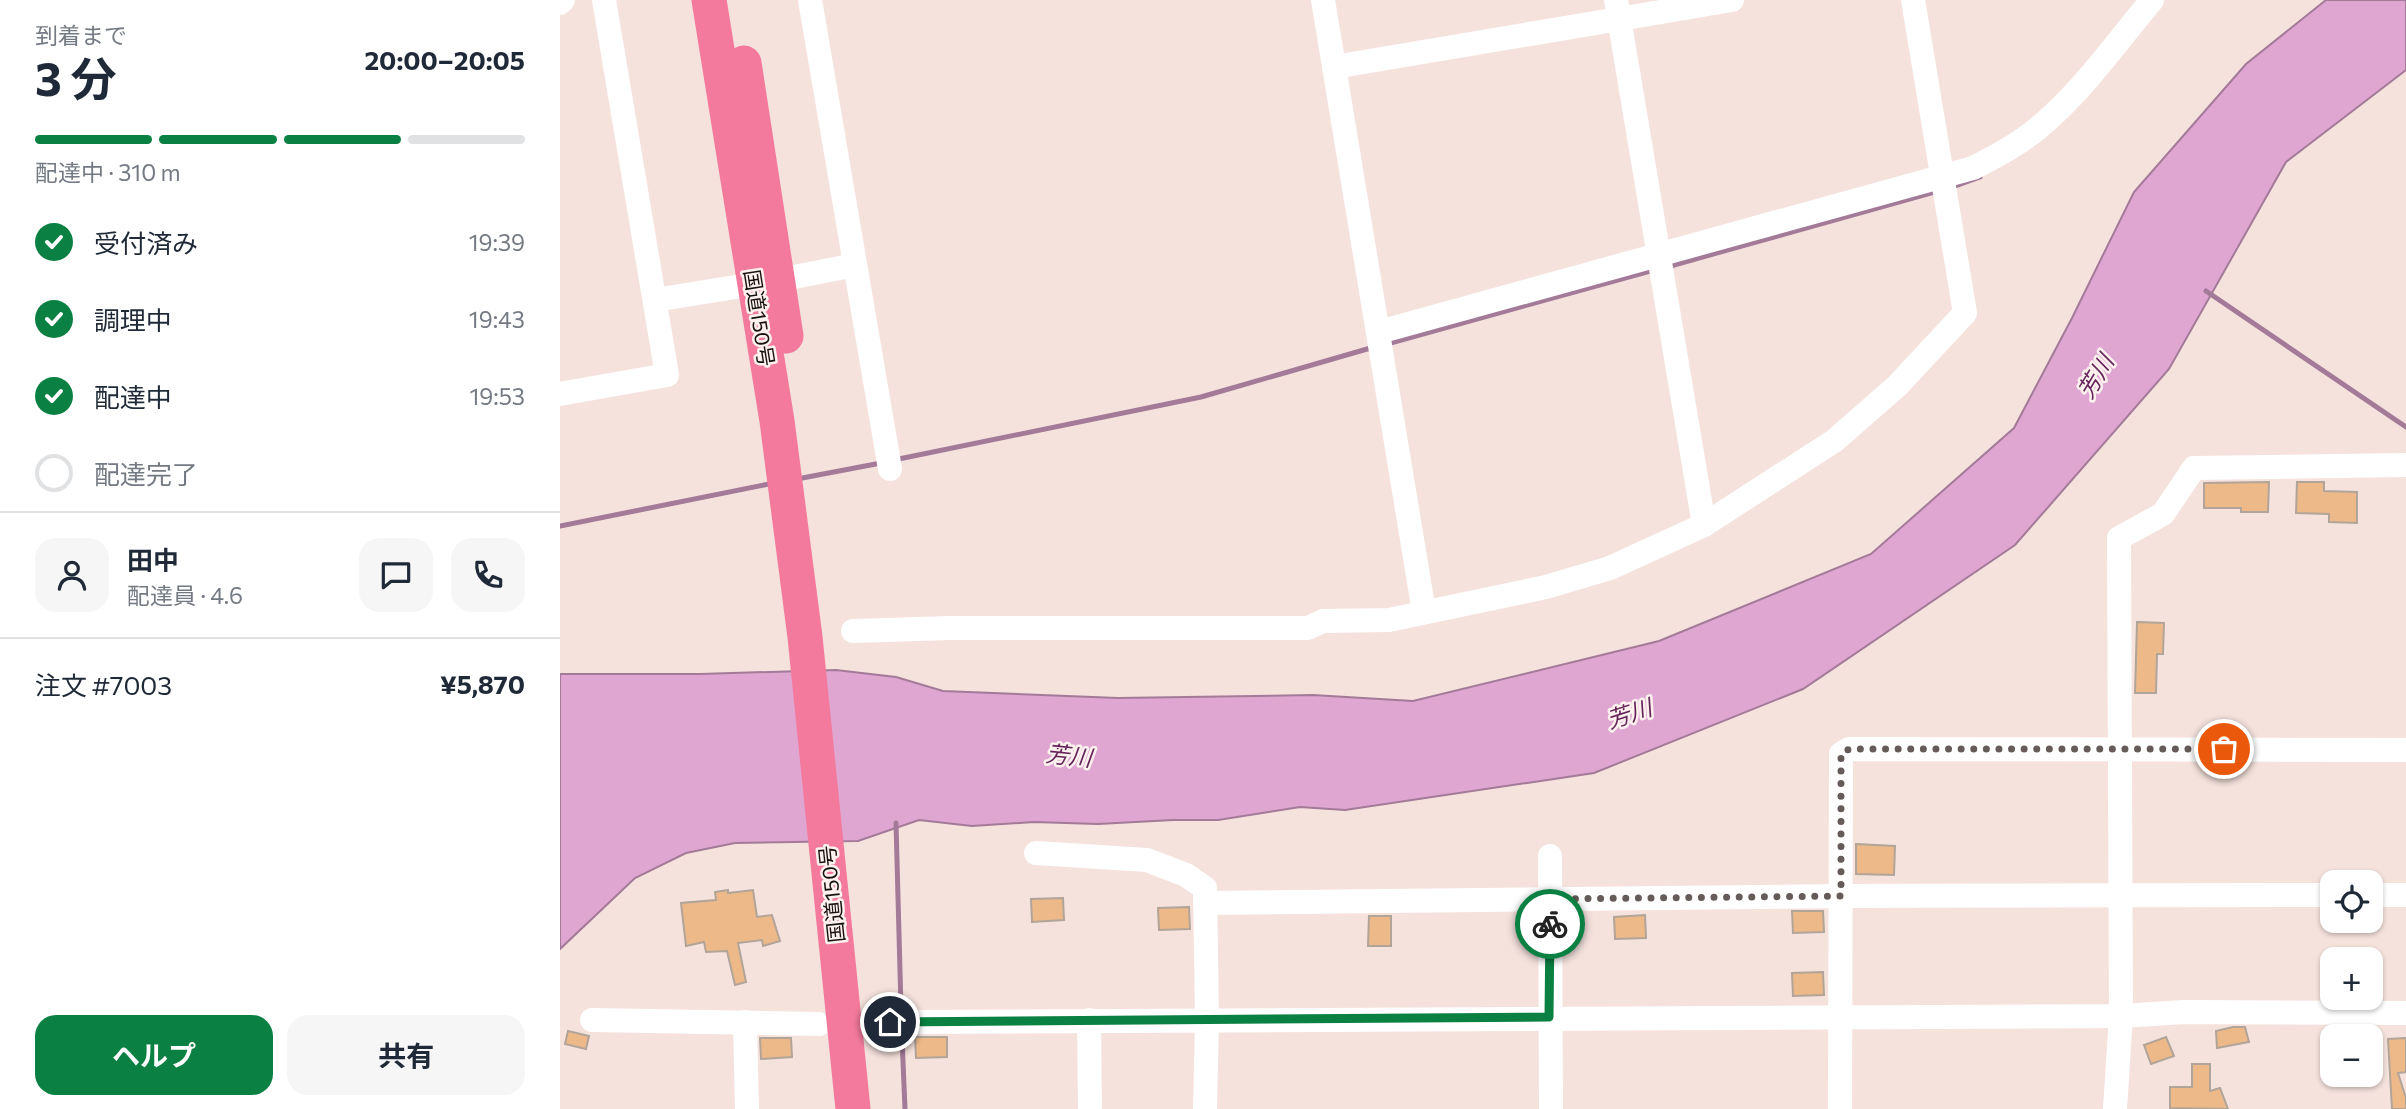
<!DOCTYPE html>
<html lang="ja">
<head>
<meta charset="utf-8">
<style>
	body { margin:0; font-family:Commissioner,"Noto Sans JP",sans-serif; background:#f6f6f7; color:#1f2937; height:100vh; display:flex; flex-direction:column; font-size:26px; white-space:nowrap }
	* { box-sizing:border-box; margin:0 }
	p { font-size:23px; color:#747a83 }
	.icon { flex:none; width:38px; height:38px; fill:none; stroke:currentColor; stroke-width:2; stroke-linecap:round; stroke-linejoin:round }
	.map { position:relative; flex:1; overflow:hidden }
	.drawer { display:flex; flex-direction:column; background:#fff; width:560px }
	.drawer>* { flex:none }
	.buttons { position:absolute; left:1760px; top:870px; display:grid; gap:14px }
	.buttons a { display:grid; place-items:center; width:63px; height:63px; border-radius:14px; background:#fff; box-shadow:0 2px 5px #0004; font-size:35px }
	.pin { position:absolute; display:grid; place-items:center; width:60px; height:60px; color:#fff; margin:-30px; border:4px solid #fff; border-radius:50%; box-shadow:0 2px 7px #0007 }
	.courier { position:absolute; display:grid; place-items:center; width:70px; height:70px; margin:-35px; border:5px solid #0b8043; border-radius:50%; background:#fff; color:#222; box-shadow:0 2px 9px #0007 }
	.headline em { font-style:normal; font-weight:700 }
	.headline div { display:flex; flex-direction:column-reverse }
	.headline { display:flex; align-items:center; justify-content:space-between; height:119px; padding:0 35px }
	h1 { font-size:46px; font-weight:700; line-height:52px }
	.bar { display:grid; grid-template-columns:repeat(4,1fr); gap:10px 7px; align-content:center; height:84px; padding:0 35px }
	.bar i { height:9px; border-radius:5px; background:#e0e1e3 }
	.bar .on { background:#0b8043 }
	.bar p { grid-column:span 4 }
	.line { display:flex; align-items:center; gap:18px; padding:0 35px; border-top:2px solid #e0e1e3 }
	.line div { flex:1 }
	.round { display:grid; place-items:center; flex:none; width:74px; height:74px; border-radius:21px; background:#f6f6f7 }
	ol { padding:0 35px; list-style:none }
	li { display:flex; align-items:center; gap:21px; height:77px }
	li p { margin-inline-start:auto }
	li .icon { padding:7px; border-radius:50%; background:#0b8043; color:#fff; stroke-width:4 }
	li:last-child { color:#747a83 }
	li i { width:38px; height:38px; border:4px solid #e0e1e3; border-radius:50% }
	.button { display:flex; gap:14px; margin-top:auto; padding:14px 35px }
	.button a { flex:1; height:80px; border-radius:21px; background:#0b8043; color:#fff; font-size:28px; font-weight:700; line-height:80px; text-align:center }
	.button a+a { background:#f6f6f7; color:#1f2937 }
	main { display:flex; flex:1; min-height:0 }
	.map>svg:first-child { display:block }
	.water { fill:#dfa6d2; stroke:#a37a98; stroke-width:2 }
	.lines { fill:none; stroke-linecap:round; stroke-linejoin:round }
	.stream { stroke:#a37a98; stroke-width:5 }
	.building { fill:#eeb989; stroke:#b1a499; stroke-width:2 }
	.minor-tunnel { stroke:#d4c3be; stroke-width:24; stroke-dasharray:24 12; stroke-linecap:butt }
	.minor { stroke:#fff; stroke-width:24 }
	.highway { stroke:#f37a9c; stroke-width:35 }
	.done { stroke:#655b58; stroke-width:7; stroke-dasharray:0 12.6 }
	.route { stroke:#0b8043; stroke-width:9 }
	.labels { text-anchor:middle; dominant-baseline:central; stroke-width:5; stroke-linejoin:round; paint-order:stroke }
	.street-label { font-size:21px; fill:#181210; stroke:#fdf1ee }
	.water-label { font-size:23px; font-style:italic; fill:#66245b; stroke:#fdf1ee }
</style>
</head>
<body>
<main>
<section class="drawer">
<div class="headline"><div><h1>3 分</h1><p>到着まで</p></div><em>20:00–20:05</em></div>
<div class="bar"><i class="on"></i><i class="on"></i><i class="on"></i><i></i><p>配達中 · 310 m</p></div>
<ol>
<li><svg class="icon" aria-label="check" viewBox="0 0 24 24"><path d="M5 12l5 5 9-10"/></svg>受付済み<p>19:39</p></li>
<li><svg class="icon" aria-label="check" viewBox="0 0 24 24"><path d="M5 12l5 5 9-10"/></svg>調理中<p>19:43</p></li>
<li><svg class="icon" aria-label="check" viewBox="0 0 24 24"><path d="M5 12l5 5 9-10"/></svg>配達中<p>19:53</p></li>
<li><i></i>配達完了</li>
</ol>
<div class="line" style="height:126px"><a class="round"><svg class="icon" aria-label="person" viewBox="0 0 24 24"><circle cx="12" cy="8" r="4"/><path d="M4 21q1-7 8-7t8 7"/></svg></a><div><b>田中</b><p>配達員 · 4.6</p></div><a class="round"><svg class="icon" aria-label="chat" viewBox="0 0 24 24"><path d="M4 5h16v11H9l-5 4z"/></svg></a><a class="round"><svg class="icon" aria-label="phone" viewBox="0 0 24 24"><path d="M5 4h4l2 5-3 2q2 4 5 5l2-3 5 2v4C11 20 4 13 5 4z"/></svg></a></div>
<div class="line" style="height:91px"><div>注文 #7003</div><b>¥5,870</b></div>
<div class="button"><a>ヘルプ</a><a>共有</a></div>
</section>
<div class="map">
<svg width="1846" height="1109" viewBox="0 0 1846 1109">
	<rect width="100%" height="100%" fill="#f5e2dd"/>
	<path class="water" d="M1766,0H1846V70L1726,162L1609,369L1455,545L1243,689L1034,773L785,810L740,807L658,820H613L538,824L474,822L412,826L359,820L298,841L175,843L126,853L75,878L0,949V674H140L276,670L336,677L383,691L558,698L753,695L853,701L1099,641L1311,554L1454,428L1512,318L1574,192L1686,64Z"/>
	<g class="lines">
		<g class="stream">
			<path d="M1390,188L1420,177"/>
			<path d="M1107,267L1378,191"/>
			<path d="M1646,291L1846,427"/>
			<path d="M827,344L1094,270"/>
			<path d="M334,460L641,397L814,347"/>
			<path d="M237,479L321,463"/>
			<path d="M0,526L214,483"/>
			<path d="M336,823L341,1008"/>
			<path d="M342,1037L345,1109"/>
		</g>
	</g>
	<g class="building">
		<path d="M1709,482L1708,512H1681V508H1644V483Z"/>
		<path d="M1737,482H1764V491L1797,492V523L1769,522V514L1736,513Z"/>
		<path d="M1577,622L1604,623L1603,654H1597L1596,693H1575Z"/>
		<path d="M1296,844L1335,846L1334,875L1296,874Z"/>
		<path d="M168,890V893L193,890L197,917L212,915L220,941L203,946L202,940L178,943L186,982L175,985L167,951L146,952L144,942L126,946L121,903L156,900L155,892Z"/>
		<path d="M503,898L504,920L472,922L471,899Z"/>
		<path d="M629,907L630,929L599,930L598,908Z"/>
		<path d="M1232,911H1263L1264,932L1233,933Z"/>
		<path d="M1085,915L1086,938L1055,939L1054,917Z"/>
		<path d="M809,916H831V946H808Z"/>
		<path d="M1263,972L1264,995L1233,996L1232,973Z"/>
		<path d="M1673,1027H1685L1689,1042L1657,1048L1656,1031Z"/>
		<path d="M8,1031L29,1036L26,1049L5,1044Z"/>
		<path d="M355,1037H387V1057L356,1058Z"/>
		<path d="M1606,1037L1614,1056L1591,1064L1584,1045Z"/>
		<path d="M200,1038H231L232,1057L201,1059Z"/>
		<path d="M1846,1038V1072L1838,1073L1846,1098V1109H1832L1828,1039Z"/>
		<path d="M1632,1064H1650V1091L1660,1088L1668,1109L1610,1108V1087H1632Z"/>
	</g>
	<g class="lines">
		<path class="minor-tunnel" d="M271,1024L330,1022"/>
		<g class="minor">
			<path d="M250,0L330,469"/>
			<path d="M763,0L864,612"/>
			<path d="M1056,0L1144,525"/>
			<path d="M0,3L3,0"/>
			<path d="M774,67L1172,0"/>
			<path d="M95,300L219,280L295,265"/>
			<path d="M819,332L1413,168C1435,157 1458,145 1477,129C1521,93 1556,43 1592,0"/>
			<path d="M0,394L107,375L44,0"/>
			<path d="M293,631L389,628H748L763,621L829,620L986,587L1050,568L1144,525L1274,441L1337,386L1405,313L1353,0"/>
			<path d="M476,853L587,860L626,875L645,888L647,1019L645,1109"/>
			<path d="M990,856L991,1109"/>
			<path d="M1811,895H1846"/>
			<path d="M645,903L1281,896L1773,895"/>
			<path d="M32,1020L259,1024"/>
			<path d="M529,1020L530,1109"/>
			<path d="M185,1022L187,1109"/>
			<path d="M330,1022L1561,1016L1624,1012L1846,1013"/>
			<path d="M1280,1109L1281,754L1289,749L1846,750"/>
			<path d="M1555,1109L1561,1016L1559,538L1603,514L1634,468L1846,465"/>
		</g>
		<g class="highway">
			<path d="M149,0L217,421L245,637L293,1109"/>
			<path d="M184,63L226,336"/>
		</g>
	</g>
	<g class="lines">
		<path class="done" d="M990,924V899L1281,896V754L1289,749H1664"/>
		<path class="route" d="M330,1022L989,1017L990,924"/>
	</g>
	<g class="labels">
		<g class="street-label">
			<text transform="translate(200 318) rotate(81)">国道150号</text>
			<text transform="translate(271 894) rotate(-96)">国道150号</text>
		</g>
		<g class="water-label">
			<text transform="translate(1535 376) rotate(-59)">芳川</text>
			<text transform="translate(1069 713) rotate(-18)">芳川</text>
			<text transform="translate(509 755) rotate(6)">芳川</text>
		</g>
	</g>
</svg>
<div class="buttons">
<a><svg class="icon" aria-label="locate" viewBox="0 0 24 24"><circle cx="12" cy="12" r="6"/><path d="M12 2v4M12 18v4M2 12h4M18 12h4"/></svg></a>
<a>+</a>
<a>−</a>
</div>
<div class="pin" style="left:1664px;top:749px;background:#ea580c"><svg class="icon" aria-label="bag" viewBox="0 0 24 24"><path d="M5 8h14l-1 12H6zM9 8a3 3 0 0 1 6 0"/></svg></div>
<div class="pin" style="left:330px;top:1022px;background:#1f2937"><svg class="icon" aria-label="home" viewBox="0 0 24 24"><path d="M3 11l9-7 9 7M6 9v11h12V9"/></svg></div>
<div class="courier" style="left:990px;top:924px"><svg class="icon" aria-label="bike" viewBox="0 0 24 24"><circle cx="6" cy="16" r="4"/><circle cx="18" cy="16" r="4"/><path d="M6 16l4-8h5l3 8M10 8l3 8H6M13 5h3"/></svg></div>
</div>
</main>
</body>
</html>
